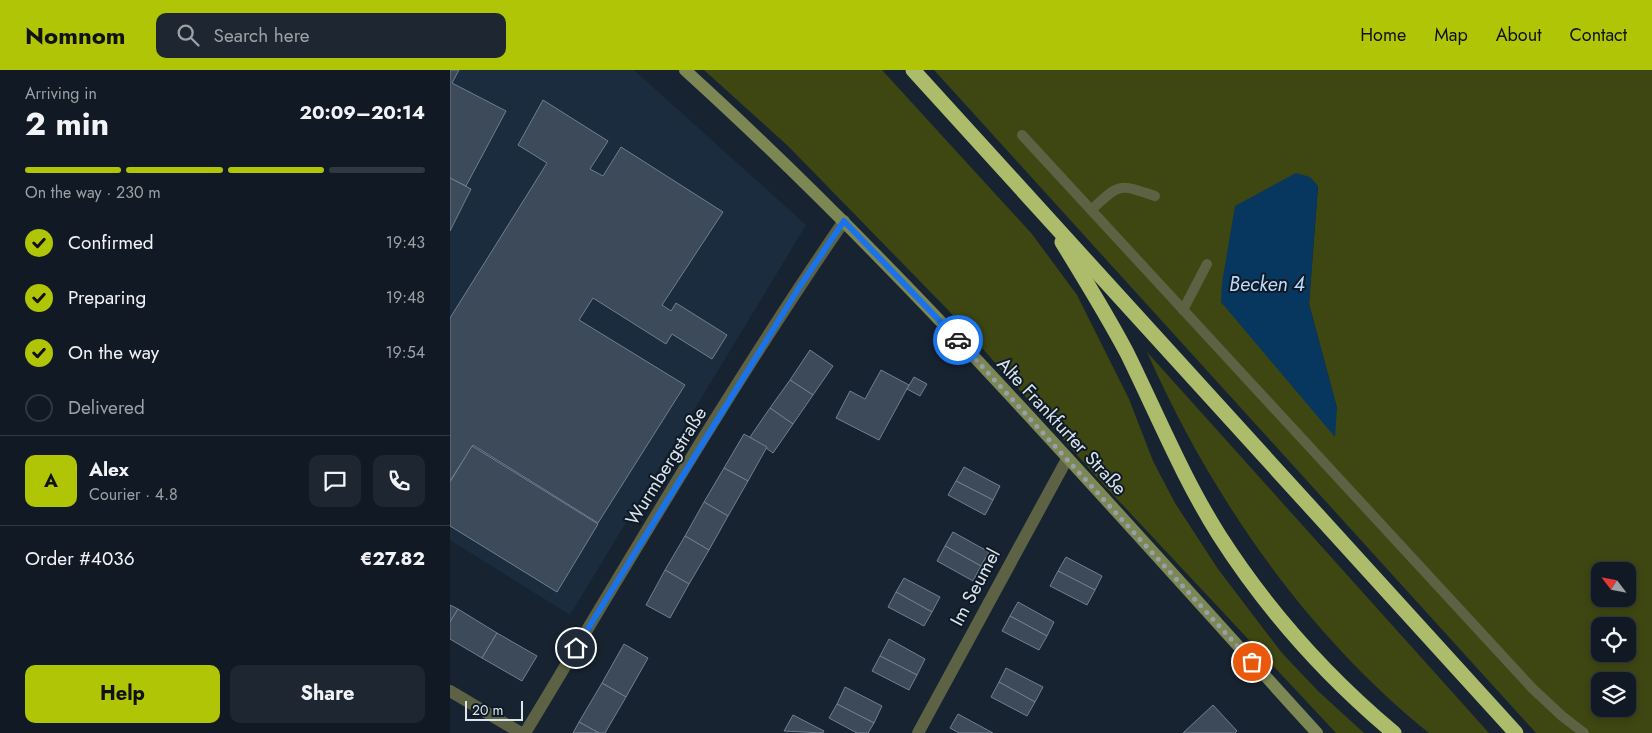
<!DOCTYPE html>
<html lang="en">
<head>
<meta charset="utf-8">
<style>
	body { margin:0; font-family:Jost,sans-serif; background:#1e2731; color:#f1f3f6; height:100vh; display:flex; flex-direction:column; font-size:19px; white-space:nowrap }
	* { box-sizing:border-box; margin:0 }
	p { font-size:16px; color:#9ca1a6 }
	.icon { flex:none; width:28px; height:28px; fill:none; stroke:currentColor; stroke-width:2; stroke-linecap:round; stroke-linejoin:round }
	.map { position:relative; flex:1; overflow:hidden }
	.details { display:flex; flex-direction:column; background:#111a24; width:450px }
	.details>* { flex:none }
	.needle { width:32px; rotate:302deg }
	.controls { position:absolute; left:1141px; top:492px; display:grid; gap:10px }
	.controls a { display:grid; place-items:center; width:45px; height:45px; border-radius:10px; background:#111a24; box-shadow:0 2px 8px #0003,0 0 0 1px #303841; font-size:25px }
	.scale { position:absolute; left:15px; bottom:12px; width:58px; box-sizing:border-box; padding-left:5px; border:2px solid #dbe3ec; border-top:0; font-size:14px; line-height:18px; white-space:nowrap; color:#dbe3ec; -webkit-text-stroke:4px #0e1a26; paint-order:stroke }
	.pin { position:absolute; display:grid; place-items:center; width:42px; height:42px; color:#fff; margin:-21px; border:2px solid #fff; border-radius:50%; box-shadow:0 1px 5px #0007 }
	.courier { position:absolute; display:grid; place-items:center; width:50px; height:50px; margin:-25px; border:4px solid #1a73e8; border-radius:50%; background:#fff; color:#222; box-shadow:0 1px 6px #0007 }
	.headline em { font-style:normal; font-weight:700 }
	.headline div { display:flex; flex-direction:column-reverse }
	.headline { display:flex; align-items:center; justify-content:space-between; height:85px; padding:0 25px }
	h1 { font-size:32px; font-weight:700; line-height:38px }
	.bar { display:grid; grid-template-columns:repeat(4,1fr); gap:8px 5px; align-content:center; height:60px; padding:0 25px }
	.bar i { height:6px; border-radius:4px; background:#303841 }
	.bar .on { background:#afc506 }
	.bar p { grid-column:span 4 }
	.line { display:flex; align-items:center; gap:12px; padding:0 25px; border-top:1px solid #303841 }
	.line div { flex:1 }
	.round { display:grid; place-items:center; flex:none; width:52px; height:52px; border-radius:10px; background:#1e2731 }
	ol { padding:0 25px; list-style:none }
	li { display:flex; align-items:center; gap:15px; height:55px }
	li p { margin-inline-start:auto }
	li .icon { padding:5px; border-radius:50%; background:#afc506; color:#111; stroke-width:4 }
	li:last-child { color:#9ca1a6 }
	li i { width:28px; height:28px; border:2px solid #303841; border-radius:50% }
	.button { display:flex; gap:10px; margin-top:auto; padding:10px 25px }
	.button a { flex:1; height:58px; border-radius:10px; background:#afc506; color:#111; font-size:20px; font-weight:700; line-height:58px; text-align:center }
	.button a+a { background:#1e2731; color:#f1f3f6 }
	header { display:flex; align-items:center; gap:30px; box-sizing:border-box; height:70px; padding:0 25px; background:#afc506; color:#111 }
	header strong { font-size:24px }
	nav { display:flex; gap:28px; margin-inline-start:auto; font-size:18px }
	.search { width:350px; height:45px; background:#1e2731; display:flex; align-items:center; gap:12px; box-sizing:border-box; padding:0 18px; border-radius:10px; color:#9ca1a6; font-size:19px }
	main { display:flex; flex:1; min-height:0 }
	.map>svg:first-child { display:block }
	.built { fill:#1b2c3e }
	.green { fill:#3e4612; fill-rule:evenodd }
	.water { fill:#07365e }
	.building { fill:#3d4a59; stroke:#707f8f }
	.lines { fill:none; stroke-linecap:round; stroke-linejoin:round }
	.lane { stroke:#5c6243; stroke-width:10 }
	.street { stroke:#5c6243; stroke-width:12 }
	.secondary { stroke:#7d8754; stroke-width:12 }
	.highway { stroke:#adbc6b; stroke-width:15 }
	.done { stroke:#96a0aa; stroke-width:5; stroke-dasharray:0 9 }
	.route { stroke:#1a73e8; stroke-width:6 }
	.labels { text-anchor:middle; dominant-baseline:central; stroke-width:4; stroke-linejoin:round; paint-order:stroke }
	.street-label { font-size:19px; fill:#dbe3ec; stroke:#0e1a26 }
	.water-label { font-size:20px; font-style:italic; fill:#bbd9f9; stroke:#0e1a26 }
</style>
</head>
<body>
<header>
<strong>Nomnom</strong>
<div class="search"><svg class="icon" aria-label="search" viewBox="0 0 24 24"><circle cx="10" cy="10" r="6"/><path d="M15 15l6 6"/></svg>Search here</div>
<nav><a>Home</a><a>Map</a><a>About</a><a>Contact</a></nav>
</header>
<main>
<section class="details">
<div class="headline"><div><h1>2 min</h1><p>Arriving in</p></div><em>20:09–20:14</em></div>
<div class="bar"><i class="on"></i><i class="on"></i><i class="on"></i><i></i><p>On the way · 230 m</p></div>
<ol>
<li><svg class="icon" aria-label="check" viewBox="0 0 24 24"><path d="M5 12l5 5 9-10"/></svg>Confirmed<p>19:43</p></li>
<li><svg class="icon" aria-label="check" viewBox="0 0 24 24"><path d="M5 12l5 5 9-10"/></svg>Preparing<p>19:48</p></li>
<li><svg class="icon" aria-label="check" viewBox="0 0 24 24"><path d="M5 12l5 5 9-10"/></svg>On the way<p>19:54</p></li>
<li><i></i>Delivered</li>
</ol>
<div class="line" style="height:90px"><b class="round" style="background:#afc506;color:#111">A</b><div><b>Alex</b><p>Courier · 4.8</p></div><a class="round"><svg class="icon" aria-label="chat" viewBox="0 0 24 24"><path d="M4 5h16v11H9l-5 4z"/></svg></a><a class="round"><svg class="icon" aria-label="phone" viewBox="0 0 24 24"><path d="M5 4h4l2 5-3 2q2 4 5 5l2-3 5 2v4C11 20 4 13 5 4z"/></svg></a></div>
<div class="line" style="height:65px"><div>Order #4036</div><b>€27.82</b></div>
<div class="button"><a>Help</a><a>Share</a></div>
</section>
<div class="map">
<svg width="1202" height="663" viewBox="0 0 1202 663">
	<rect width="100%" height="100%" fill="#172330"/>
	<path class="built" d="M0,0H184L356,155L120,545L0,470Z"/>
	<g class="green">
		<path d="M254,0H432L582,164L627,225L679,329L703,391L725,433L768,499L832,583L868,621L914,663H886L652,413L500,242L338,76Z"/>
		<path d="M484,0H1202V663H1086ZM868,116L859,234L887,338L771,232ZM1150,501H1178V529H1150ZM1150,556H1178V584H1150ZM1150,611H1178V639H1150Z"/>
		<path d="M697,282L1039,663H979C856,564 760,425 697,282Z"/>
	</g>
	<path class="water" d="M846,103L860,107L868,116L859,234L887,338L885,367L771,232L772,213L785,136Z"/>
	<g class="building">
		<path d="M0,0H9L2,13L56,41L16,116L0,108Z"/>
		<path d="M93,30L158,71L140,99L153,106L171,77L273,142L212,235L221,241L226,233L277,265L262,289L222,264L216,274L143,228L129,250L235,315L148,453L23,375L0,411V248L97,93L68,75Z"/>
		<path d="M0,108L21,119L0,161Z"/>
		<path d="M360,280L383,296L363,325L340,310Z"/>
		<path d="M431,300L459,315L429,370L386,348L400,321L415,329Z"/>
		<path d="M464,307L477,314L470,326L457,319Z"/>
		<path d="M340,310L363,325L343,354L320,338Z"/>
		<path d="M320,338L343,354L323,383L300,367Z"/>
		<path d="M294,364L317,377L298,411L274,398Z"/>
		<path d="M22,376L148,454L107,522L0,456V412Z"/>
		<path d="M514,397L550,416L543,430L506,411Z"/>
		<path d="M274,398L298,411L278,446L254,432Z"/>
		<path d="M506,411L543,430L535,445L498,425Z"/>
		<path d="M254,432L278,446L259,480L235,466Z"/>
		<path d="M503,462L539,482L531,496L495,476Z"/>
		<path d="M235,466L259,480L239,514L215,500Z"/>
		<path d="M495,476L531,496L523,511L487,491Z"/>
		<path d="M616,487L652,506L645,520L608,501Z"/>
		<path d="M215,500L239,514L220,548L196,535Z"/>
		<path d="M608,501L645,520L637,535L600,516Z"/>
		<path d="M454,508L490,527L482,542L446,522Z"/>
		<path d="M446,522L482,542L474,556L438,537Z"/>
		<path d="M568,532L604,552L597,566L560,546Z"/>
		<path d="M0,535L8,539L0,552Z"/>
		<path d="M8,539L47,563L32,588L0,569V552Z"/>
		<path d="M560,546L597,566L589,580L552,561Z"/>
		<path d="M47,563L87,586L72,611L32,588Z"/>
		<path d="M439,569L475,589L467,605L430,586Z"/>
		<path d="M174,574L198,588L176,627L152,613Z"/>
		<path d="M430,586L467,605L459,620L422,601Z"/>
		<path d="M556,598L593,617L585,632L549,612Z"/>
		<path d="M549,612L585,632L577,646L541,627Z"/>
		<path d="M152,613L176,627L155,663H149L129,652Z"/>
		<path d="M395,617L432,636L424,653L387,634Z"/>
		<path d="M387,634L424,653L418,663H407L379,648Z"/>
		<path d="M763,635L787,661L785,663H733Z"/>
		<path d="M508,644L543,663H509L500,658Z"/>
		<path d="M343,645L374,661L373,663L334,661Z"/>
		<path d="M129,652L149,663H123Z"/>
	</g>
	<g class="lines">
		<g class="lane">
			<path d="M572,65L1082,618L1112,646L1134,663"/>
			<path d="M641,140C670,114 667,113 705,126"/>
			<path d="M733,240L757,194"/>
		</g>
		<g class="street">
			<path d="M0,621L71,663"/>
			<path d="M75,663C179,491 280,317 394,151"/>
			<path d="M468,663L617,389"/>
		</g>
		<path class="secondary" d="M235,0C461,205 661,437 867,663"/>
		<g class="highway">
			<path d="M463,0L1066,663"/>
			<path d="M612,172C634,208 657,245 677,283C707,344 733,408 769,465C817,540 876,606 944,663"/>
		</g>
	</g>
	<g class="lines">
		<path class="done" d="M508,270L802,592"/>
		<path class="route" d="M126,578L350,216L394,151L508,270"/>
	</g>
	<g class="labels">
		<g class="street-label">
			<text transform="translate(612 356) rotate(47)">Alte Frankfurter Straße</text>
			<text transform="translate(216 396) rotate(-58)">Wurmbergstraße</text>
			<text transform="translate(525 517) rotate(-62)">Im Seumel</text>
		</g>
		<g class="water-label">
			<text x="817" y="214">Becken 4</text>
		</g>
	</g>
</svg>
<div class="controls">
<a><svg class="needle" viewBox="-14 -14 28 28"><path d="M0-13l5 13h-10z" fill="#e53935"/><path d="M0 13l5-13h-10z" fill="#9ca1a6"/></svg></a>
<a><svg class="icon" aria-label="locate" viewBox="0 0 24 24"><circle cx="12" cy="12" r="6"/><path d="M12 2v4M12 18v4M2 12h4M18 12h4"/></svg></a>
<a><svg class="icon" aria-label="layers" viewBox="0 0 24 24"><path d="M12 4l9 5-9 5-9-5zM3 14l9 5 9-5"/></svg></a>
</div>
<div class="scale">20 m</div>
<div class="pin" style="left:802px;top:592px;background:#ea580c"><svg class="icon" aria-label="bag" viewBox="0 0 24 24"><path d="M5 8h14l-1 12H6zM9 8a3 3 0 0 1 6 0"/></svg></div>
<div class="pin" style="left:126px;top:578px;background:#1f2937"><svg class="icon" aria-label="home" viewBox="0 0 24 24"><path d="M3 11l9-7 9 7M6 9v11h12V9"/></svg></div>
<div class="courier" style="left:508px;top:270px"><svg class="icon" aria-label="car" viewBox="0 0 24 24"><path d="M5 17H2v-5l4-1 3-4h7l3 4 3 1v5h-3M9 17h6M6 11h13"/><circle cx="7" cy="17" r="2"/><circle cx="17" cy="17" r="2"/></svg></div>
</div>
</main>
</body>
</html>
